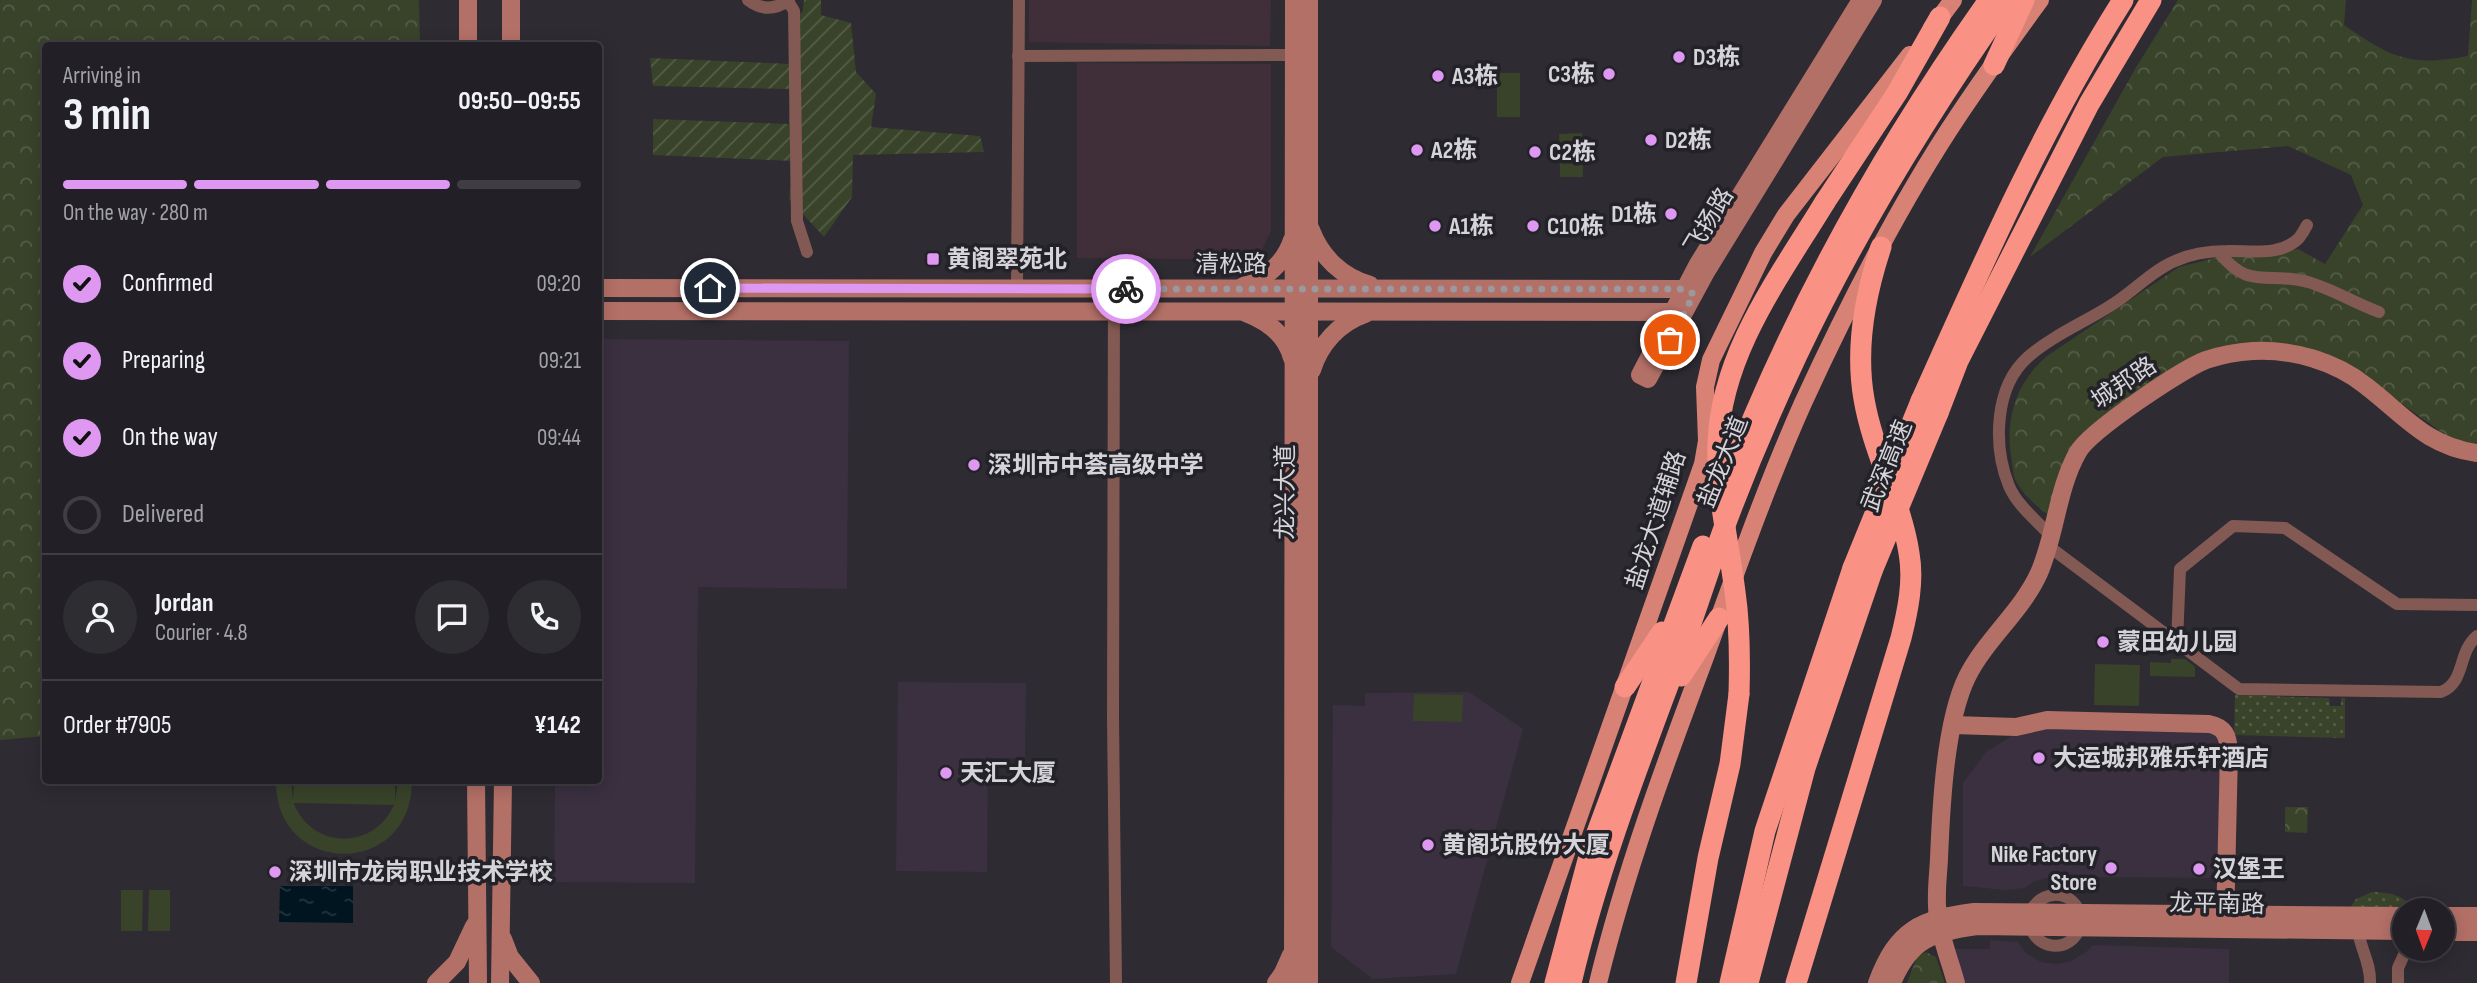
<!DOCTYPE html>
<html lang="en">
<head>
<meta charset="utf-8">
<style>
	body { margin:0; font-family:"Sofia Sans Condensed","Noto Sans SC",sans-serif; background:#2e2d32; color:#f1f3f6; height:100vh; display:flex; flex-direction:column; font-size:26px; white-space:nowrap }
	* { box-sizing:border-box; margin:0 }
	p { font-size:23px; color:#a2a3a7 }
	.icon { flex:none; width:38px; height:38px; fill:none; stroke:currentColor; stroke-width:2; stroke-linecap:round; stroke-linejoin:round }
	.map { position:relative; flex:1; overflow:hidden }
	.sheet { position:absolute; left:42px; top:42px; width:560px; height:742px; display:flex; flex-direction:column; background:#222026; border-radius:7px; box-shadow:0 4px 18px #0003,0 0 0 2px #3f3e43 }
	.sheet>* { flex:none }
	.needle { width:46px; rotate:181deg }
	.fabs { position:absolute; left:2392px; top:898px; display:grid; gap:14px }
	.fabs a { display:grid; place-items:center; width:63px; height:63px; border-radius:50%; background:#222026; box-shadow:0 4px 18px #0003,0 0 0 2px #3f3e43; font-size:35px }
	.pin { position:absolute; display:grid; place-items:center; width:60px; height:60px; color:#fff; margin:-30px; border:4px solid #fff; border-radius:50%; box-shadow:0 2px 7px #0007 }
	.courier { position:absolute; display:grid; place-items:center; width:70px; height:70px; margin:-35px; border:5px solid #df98f1; border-radius:50%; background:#fff; color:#222; box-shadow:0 2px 9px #0007 }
	.head em { font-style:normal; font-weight:700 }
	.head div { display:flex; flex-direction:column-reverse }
	.head { display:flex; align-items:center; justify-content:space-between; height:119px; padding:0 21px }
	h1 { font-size:46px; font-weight:700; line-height:52px }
	.bar { display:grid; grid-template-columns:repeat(4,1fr); gap:10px 7px; align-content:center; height:84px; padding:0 21px }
	.bar i { height:9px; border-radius:5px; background:#3f3e43 }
	.bar .on { background:#df98f1 }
	.bar p { grid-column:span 4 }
	.line { display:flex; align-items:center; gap:18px; padding:0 21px; border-top:2px solid #3f3e43 }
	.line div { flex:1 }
	.round { display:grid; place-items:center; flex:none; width:74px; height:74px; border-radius:37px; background:#2e2d32 }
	ol { padding:0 21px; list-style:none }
	li { display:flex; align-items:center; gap:21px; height:77px }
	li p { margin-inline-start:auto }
	li .icon { padding:7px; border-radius:50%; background:#df98f1; color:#111; stroke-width:4 }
	li:last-child { color:#a2a3a7 }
	li i { width:38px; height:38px; border:4px solid #3f3e43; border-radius:50% }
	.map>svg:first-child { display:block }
	.commercial { fill:#3a3040 }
	.industrial { fill:#402f39 }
	.grass { fill:url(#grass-dots) }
	.forest { fill:url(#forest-crowns) }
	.garden { fill:url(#garden-furrows) }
	.pitch { fill:#39432a; fill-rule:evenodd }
	.water { fill:url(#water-ripples) }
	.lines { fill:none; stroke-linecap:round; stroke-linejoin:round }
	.street { stroke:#835953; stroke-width:12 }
	.secondary { stroke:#b37067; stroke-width:18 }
	.primary { stroke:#d88276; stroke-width:18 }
	.highway { stroke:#f99184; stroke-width:21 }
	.highway-bridge { stroke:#f99184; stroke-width:21 }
	.done { stroke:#9b999f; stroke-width:7; stroke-dasharray:0 12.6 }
	.route { stroke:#df98f1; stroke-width:9 }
	.poi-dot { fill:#df98f1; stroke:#242229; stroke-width:2.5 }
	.labels { text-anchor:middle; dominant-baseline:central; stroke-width:7; stroke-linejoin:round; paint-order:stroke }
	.poi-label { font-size:24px; font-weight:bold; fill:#d5d4d9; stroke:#242229; text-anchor:start }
	.street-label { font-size:24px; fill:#d5d4d9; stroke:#242229 }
</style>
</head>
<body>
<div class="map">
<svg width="2477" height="983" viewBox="0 0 2477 983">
	<defs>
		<pattern id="grass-dots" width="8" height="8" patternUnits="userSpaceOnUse" patternTransform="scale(1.75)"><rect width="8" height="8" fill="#39432a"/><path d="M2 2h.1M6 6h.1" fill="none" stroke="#555d48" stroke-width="1.8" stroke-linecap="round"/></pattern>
		<pattern id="forest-crowns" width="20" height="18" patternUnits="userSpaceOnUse" patternTransform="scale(1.75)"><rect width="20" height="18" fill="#39432a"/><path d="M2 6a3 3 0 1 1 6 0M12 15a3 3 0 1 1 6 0" fill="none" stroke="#555d48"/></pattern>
		<pattern id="garden-furrows" width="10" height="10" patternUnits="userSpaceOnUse" patternTransform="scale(1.75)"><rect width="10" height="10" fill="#39432a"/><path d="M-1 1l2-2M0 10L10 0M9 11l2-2" fill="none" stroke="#555d48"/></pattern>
		<pattern id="water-ripples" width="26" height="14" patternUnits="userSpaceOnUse" patternTransform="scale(1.75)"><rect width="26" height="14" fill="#001520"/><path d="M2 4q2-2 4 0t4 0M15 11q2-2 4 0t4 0" fill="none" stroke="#243640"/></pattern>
	</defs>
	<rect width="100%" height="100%" fill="#2e2b33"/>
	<g class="commercial">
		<path d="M599,339L849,341L847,589L698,587L695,883L554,882L555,781L598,780Z"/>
		<path d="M898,682L1026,683L1025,758H988L987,872L896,871Z"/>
		<path d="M1469,692L1523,729L1456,974L1373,979L1331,947L1333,705L1365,706V693Z"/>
		<path d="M2047,725L2209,728L2223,739L2221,878L2050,877L2033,882L2025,888L2005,890L1963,886V783L1986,752L2018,732Z"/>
		<path d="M1990,940L2018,942L2026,953L2041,962L2056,964L2069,962L2086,952L2093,945L2229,949V983H1960L1950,949H1990Z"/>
	</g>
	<g class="industrial">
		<path d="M1029,0H1271L1270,46L1029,42Z"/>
		<path d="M1077,63L1271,64V231L1257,260L1077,258Z"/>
	</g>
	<g class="grass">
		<path d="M2235,695L2329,698L2330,706H2341V698H2345V738L2234,735Z"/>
		<path d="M2372,892C2388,892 2406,895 2413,910L2348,911L2356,899Z"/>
	</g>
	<g class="forest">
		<path d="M0,0H419L420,45L46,46L45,736L0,740Z"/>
		<path d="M2178,0H2346L2344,25C2392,58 2409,67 2468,56L2472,0H2477V444L2451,439L2391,396L2311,353L2202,357L2065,466L2047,514C2035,505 2025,496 2017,483C2013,477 2013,469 2012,462C2004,421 2015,383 2047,356L2179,267L2215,258L2254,256L2298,249L2325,264L2363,205L2351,175L2288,146L2163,157L2030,257L2135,69Z"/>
		<path d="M2285,807H2308L2307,833L2285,832Z"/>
		<path d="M1926,952L1936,957L1945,983H1907L1917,957Z"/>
	</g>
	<path class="garden" d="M804,0H821V15L851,23L856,72L876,94L871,127L980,136L984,152L853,155L852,197L824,237L789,199L794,161L653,155V119L789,124L790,89L653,86L650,58L792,64L793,20L803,11Z"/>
	<g class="pitch">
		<rect x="1497" y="73" width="23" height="44"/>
		<path d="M1582,133L1583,177H1560L1559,134Z"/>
		<path d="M2171,659H2185L2195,667V677L2150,676V662L2171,663Z"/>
		<path d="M2095,664L2140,665L2139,706L2094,705Z"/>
		<path d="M1414,694L1463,695L1462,722L1413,721Z"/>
		<path d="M276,781H291L293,800L294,781H395V801L398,781H412C412,879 275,877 276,781ZM294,804V803L394,805C374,850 313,850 294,804Z"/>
		<path d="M121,890H143L142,931H121Z"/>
		<path d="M149,890H170V931H148Z"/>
	</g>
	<path class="water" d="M280,886H353V923L279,922Z"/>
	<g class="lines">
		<g class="street">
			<path d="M748,0C761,10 775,10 789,0"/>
			<path d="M788,1L794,11L797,221L807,252"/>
			<path d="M1018,56L1294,55"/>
			<path d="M2219,252C2248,291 2269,271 2308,282C2332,289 2355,303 2379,312"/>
			<path d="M1017,288L1019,0"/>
			<path d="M1114,289L1113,717L1116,983"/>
			<path d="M2050,535C2036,520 2017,505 2009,486C1993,446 1994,387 2028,357C2052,336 2083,323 2110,306C2132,293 2151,271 2175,261C2190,254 2211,251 2227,251C2251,250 2280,257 2299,238C2302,234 2305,229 2307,225"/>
			<path d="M2047,545L2239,689L2441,692C2466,682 2457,653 2477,636"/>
			<path d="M2177,642L2180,569L2233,526L2285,528L2397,604L2477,605"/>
			<path d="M2030,912C2041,890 2070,888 2080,913"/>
			<path d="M2030,927C2039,951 2071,953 2080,927"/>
			<path d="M2358,931C2361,950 2371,964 2370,983"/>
			<path d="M2398,983V968L2407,948"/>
		</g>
		<g class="secondary">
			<path d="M468,0V46"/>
			<path d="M1309,0V983"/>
			<path d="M1861,0L1698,264L1640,375L1648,379L1706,272L1873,0"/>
			<path d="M511,46V0"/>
			<path d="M1311,230C1321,257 1342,277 1370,285"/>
			<path d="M1243,286C1266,279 1285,262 1292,240"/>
			<path d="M598,288L1685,289L1694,294"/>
			<path d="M598,311L1684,312"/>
			<path d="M1246,313C1267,321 1286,335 1292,358"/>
			<path d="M1312,370C1320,344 1339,323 1365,314"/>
			<path d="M1953,725L2016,727L2047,720L2209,724C2225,727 2228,736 2229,752L2225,925"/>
			<path d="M476,780L478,983"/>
			<path d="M2443,916H2477"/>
			<path d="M2443,932H2477"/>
			<path d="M503,939L510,957L531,983"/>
			<path d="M436,983L457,962L474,926"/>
			<path d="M500,983L503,780"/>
			<path d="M1276,983L1283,973L1291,955"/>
			<path d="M1293,983L1294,0"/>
			<path d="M1877,983C1897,929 1920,919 1974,912L2404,916"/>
			<path d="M1892,983C1910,939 1933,932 1977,926L2404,931"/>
			<path d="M1956,983C1950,961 1941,939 1938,917C1935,898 1938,878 1939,859C1941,808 1945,722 1967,677C1986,639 2022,611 2039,573C2056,534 2057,489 2078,452C2090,431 2182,369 2206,360C2221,355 2237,352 2253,351C2292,349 2335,361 2366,386C2404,415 2426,446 2477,453"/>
		</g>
		<g class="primary">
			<path d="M1932,28L1953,0"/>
			<path d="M1520,983L1703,464L1707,441L1705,387L1711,360L1763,253L1786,215L1910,55"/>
			<path d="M1598,983C1625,872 1665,764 1705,657C1736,572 1766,486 1803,403C1848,305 1898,206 1958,116C1984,77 2012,38 2040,0"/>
		</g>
		<g class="highway">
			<path d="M1994,65L2024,0"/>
			<path d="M1825,202L1897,93L1940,17"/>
			<path d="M1921,401C1982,265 2043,126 2123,0"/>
			<path d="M1938,413L1958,361L2089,104L2151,0"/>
			<path d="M1723,493C1789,319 1881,152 1989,0"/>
			<path d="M1681,676L1719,618"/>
			<path d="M1625,687L1662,632"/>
			<path d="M1555,983L1591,849L1703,546"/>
			<path d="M1571,983C1598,868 1641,758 1682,648C1698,606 1711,562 1727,520C1748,464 1772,408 1797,355C1856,231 1929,112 2008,0"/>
			<path d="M1686,983L1708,858L1730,764L1739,694"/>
			<path d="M1730,983L1765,831L1853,568"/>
			<path d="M1748,983L1805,768L1872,571"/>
			<path d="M1796,983L1901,638C1908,610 1914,581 1909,553C1901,501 1873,452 1864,399C1855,348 1865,295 1881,247"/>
		</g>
		<g class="highway-bridge">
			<path d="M1853,568L1921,401"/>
			<path d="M1872,571L1938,413"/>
			<path d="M1739,694C1740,660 1740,626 1735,592C1729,543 1716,493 1718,443C1721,353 1780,276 1825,202"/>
		</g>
	</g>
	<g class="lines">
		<path class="done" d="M1126,289H1685L1694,294L1670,340"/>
		<path class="route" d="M710,288L1126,289"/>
	</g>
	<g class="poi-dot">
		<circle cx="1679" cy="57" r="7"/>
		<circle cx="1609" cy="74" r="7"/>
		<circle cx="1438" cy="76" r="7"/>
		<circle cx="1651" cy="140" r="7"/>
		<circle cx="1417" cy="150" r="7"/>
		<circle cx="1535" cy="152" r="7"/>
		<circle cx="1671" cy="214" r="7"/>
		<circle cx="1435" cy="226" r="7"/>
		<circle cx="1533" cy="226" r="7"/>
		<rect x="926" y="252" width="14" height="14" rx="3.5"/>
		<circle cx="974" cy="465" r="7"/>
		<circle cx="2103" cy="642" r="7"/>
		<circle cx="2039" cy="758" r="7"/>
		<circle cx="946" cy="773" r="7"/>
		<circle cx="1428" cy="845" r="7"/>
		<circle cx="2111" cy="868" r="7"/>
		<circle cx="2199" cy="869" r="7"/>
		<circle cx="275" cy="872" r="7"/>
	</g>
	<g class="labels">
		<g class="poi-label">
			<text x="1693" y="57">D3栋</text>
			<text x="1595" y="74" text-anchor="end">C3栋</text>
			<text x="1452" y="76">A3栋</text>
			<text x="1665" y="140">D2栋</text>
			<text x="1431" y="150">A2栋</text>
			<text x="1549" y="152">C2栋</text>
			<text x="1657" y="214" text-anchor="end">D1栋</text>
			<text x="1449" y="226">A1栋</text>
			<text x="1547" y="226">C10栋</text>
			<text x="947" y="259">黄阁翠苑北</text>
			<text x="988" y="465">深圳市中荟高级中学</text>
			<text x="2117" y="642">蒙田幼儿园</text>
			<text x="2053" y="758">大运城邦雅乐轩酒店</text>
			<text x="960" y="773">天汇大厦</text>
			<text x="1442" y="845">黄阁坑股份大厦</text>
			<text x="2097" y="854" text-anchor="end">Nike Factory<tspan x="2097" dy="28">Store</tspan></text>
			<text x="2213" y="869">汉堡王</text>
			<text x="289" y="872">深圳市龙岗职业技术学校</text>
		</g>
		<g class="street-label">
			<text transform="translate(1709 221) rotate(-59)">飞扬路</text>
			<text x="1231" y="264">清松路</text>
			<text transform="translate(2124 383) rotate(-34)">城邦路</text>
			<text transform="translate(1723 462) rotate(-68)">盐龙大道</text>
			<text transform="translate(1887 466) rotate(-68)">武深高速</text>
			<text transform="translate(1285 492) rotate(-90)">龙兴大道</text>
			<text transform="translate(1656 520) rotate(-72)">盐龙大道辅路</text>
			<text transform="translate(2217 904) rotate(1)">龙平南路</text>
		</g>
	</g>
</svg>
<div class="fabs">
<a><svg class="needle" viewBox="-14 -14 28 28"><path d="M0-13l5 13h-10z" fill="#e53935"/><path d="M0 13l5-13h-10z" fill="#a2a3a7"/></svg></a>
</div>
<div class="pin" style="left:1670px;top:340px;background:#ea580c"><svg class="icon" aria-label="bag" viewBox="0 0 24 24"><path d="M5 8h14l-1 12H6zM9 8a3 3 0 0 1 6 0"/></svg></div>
<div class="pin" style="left:710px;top:288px;background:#1f2937"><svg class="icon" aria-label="home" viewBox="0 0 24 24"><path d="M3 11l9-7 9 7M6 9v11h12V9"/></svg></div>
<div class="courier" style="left:1126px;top:289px"><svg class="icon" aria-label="bike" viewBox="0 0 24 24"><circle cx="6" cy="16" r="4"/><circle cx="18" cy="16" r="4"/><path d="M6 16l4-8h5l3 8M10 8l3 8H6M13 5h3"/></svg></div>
<section class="sheet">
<div class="head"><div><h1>3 min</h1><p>Arriving in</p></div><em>09:50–09:55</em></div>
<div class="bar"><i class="on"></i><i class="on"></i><i class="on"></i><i></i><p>On the way · 280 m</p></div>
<ol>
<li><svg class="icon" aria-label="check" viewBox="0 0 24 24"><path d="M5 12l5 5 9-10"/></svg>Confirmed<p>09:20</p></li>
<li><svg class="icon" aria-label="check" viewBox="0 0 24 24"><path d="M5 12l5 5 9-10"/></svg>Preparing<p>09:21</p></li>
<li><svg class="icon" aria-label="check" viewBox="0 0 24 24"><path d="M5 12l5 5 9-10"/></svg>On the way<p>09:44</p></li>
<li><i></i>Delivered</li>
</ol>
<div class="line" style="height:126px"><a class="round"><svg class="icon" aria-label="person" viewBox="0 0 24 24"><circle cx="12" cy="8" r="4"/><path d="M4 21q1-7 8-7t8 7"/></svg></a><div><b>Jordan</b><p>Courier · 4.8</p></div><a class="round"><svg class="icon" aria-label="chat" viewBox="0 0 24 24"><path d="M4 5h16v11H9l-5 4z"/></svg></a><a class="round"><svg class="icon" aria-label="phone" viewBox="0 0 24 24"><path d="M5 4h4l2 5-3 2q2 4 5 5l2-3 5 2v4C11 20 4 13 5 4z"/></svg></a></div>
<div class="line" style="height:91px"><div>Order #7905</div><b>¥142</b></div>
</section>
</div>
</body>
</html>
